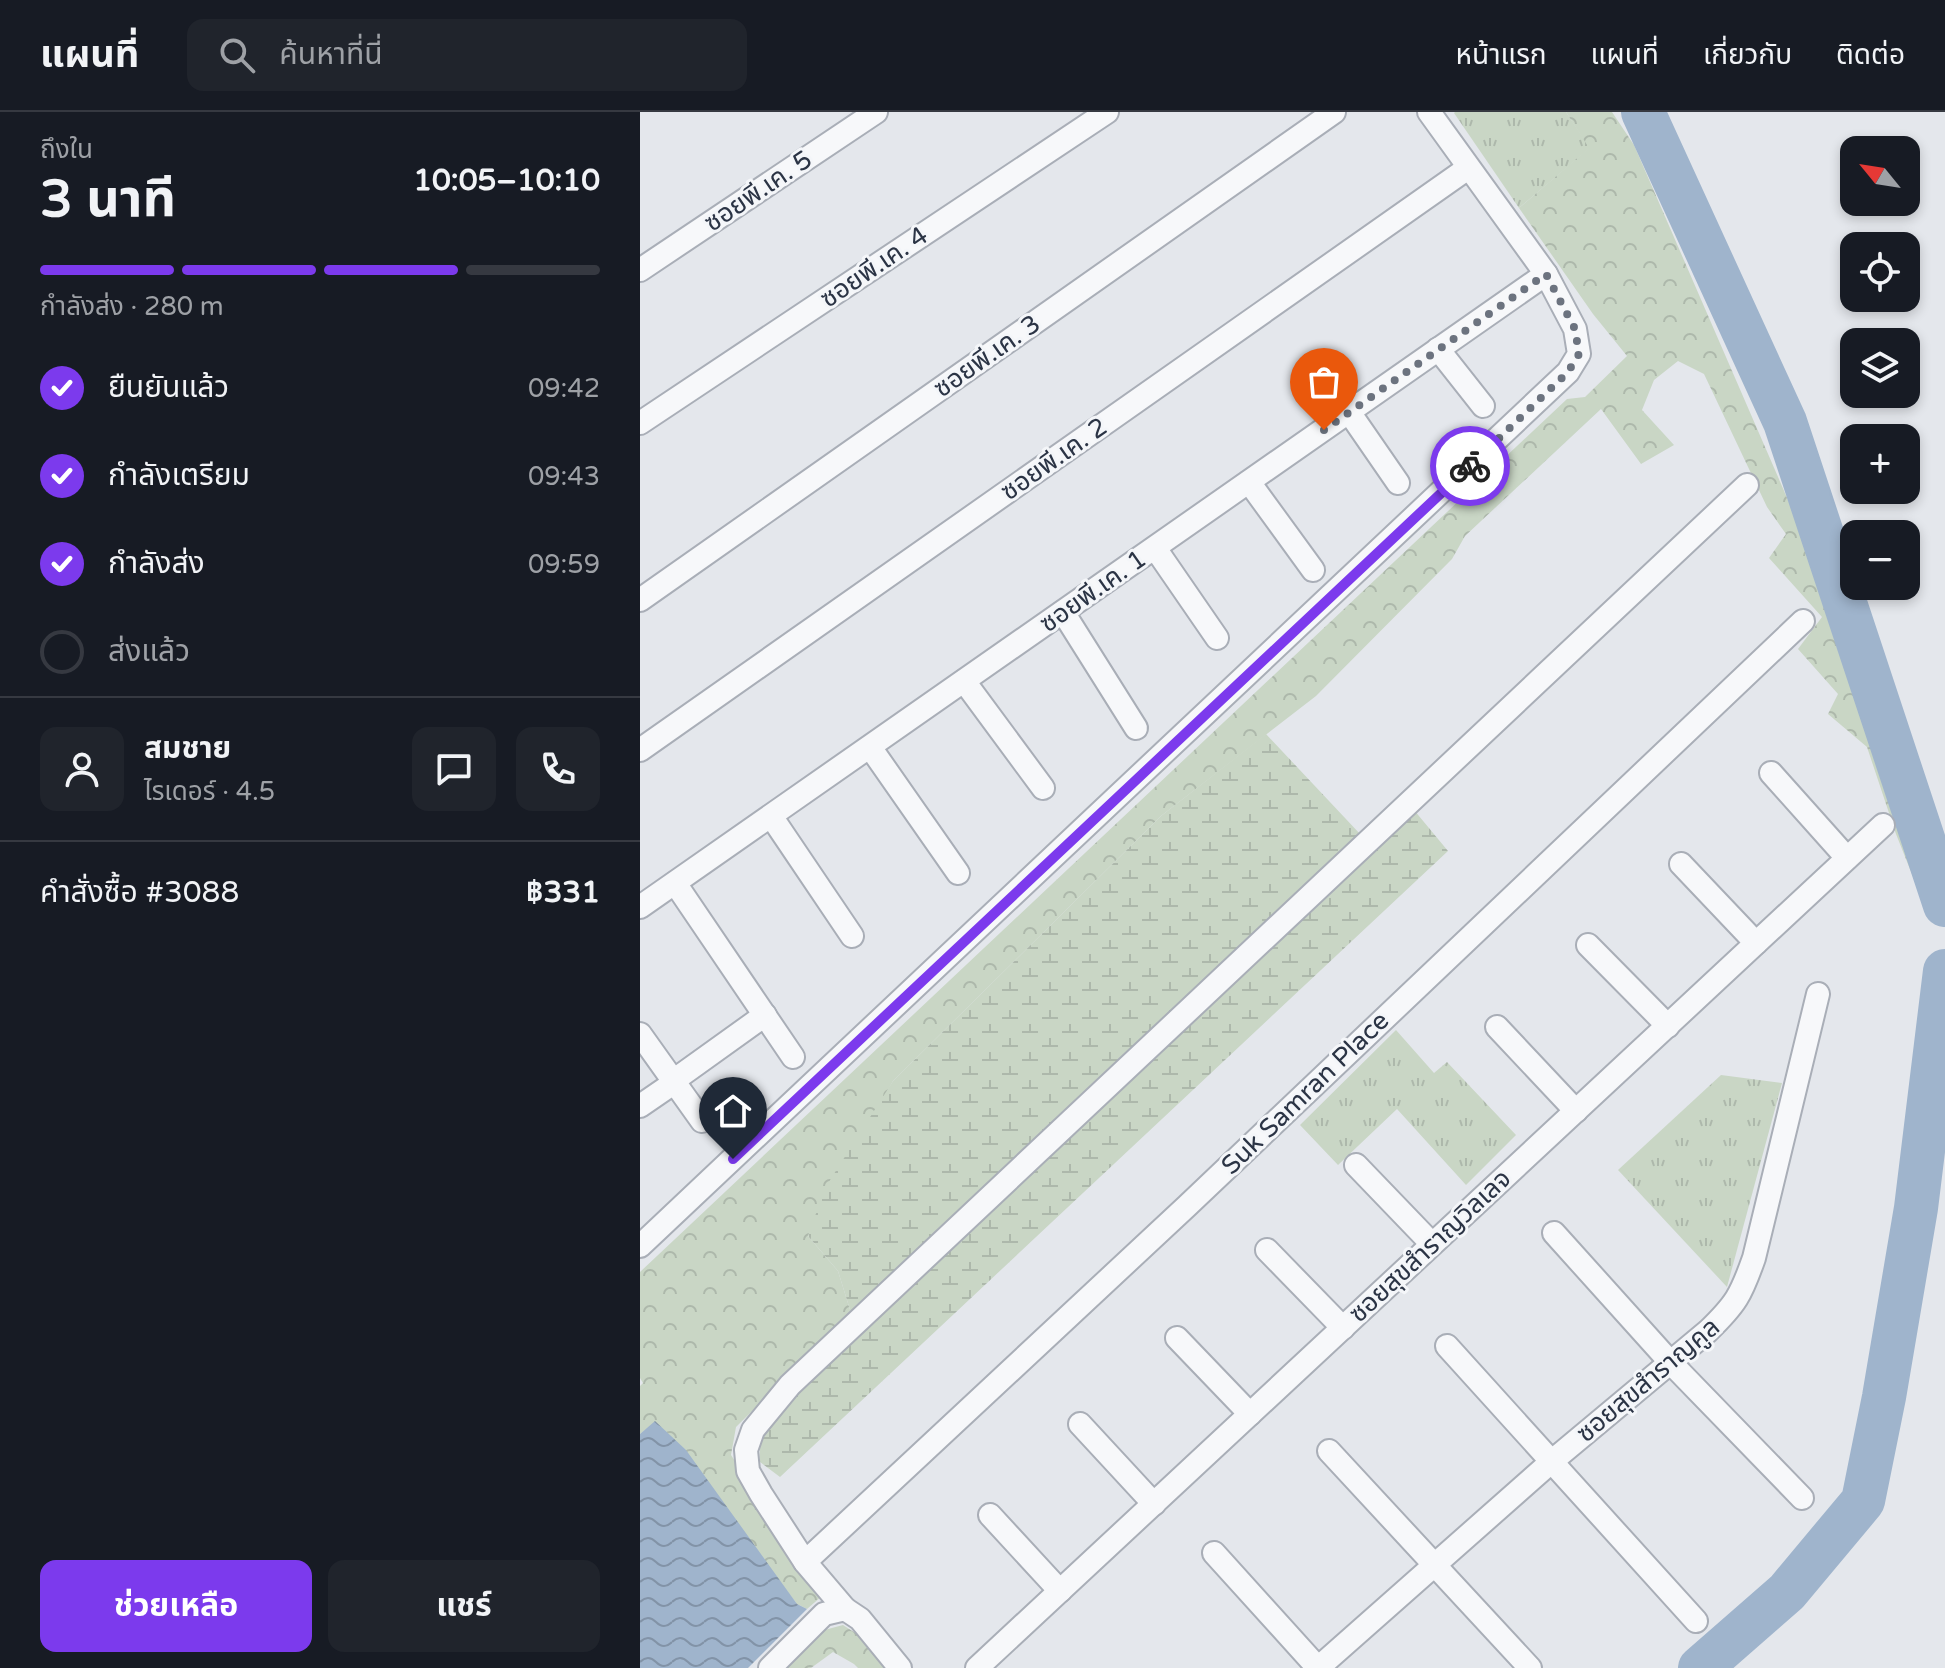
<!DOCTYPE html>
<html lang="th">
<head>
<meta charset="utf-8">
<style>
	body { margin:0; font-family:"Varela Round","Noto Sans Thai",sans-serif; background:#20242c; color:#f1f3f6; height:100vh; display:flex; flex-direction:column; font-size:30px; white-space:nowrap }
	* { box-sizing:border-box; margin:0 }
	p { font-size:26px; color:#9ea1a6 }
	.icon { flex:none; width:44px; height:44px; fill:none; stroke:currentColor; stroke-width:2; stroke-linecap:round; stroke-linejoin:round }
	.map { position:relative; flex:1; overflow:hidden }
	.side { display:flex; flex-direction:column; background:#171b24; width:640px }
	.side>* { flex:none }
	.needle { width:52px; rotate:300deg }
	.buttons { position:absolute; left:1200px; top:24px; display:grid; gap:16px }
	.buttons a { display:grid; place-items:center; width:80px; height:80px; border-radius:16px; background:#171b24; box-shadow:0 4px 12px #0003; font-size:40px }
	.pin { position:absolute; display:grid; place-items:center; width:68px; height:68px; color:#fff; margin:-82px -34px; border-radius:50% 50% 50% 0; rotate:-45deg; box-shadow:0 0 8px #0007 }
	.pin .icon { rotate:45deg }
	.courier { position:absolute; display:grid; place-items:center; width:80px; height:80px; margin:-40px; border:6px solid #7c3aed; border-radius:50%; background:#fff; color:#222; box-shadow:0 2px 10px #0007 }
	.head em { font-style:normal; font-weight:700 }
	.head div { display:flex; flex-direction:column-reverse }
	.head { display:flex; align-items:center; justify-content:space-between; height:136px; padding:0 40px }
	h1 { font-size:52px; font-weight:700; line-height:60px }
	.bar { display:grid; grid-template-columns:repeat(4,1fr); gap:12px 8px; align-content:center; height:96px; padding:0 40px }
	.bar i { height:10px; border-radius:6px; background:#363941 }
	.bar .current { background:#7c3aed }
	.bar p { grid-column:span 4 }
	.line { display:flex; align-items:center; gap:20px; padding:0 40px; border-top:2px solid #363941 }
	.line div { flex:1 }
	.round { display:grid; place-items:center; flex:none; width:84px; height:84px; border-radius:16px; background:#20242c }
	ol { padding:0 40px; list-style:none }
	li { display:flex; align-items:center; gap:24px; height:88px }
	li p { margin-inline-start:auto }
	li .icon { padding:8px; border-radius:50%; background:#7c3aed; color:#fff; stroke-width:4 }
	li:last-child { color:#9ea1a6 }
	li i { width:44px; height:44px; border:4px solid #363941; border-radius:50% }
	.cta { display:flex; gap:16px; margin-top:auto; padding:16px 40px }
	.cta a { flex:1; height:92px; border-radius:16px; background:#7c3aed; color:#fff; font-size:32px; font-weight:700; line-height:92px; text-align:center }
	.cta a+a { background:#20242c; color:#f1f3f6 }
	header { display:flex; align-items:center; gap:48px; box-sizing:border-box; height:112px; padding:0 40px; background:#171b24; border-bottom:2px solid #363941 }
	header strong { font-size:38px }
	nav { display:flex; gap:44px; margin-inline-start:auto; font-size:28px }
	.search { width:560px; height:72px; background:#20242c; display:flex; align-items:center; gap:20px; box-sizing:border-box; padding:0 28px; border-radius:16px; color:#9ea1a6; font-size:30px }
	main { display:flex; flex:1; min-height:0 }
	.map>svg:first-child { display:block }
	.grass { fill:url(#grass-tufts) }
	.forest { fill:url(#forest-crowns) }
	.wetland { fill:url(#wetland-marsh) }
	.water { fill:url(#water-waves) }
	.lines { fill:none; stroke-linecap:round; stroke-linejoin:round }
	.river { stroke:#9fb4cc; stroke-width:44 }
	.street-casing { stroke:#a9aeb7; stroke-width:26 }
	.street { stroke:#f7f8fa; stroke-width:22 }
	.done { stroke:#6c737f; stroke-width:8; stroke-dasharray:0 14.4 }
	.route { stroke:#7c3aed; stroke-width:10 }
	.labels { text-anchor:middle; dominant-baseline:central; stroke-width:6; stroke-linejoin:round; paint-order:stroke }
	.street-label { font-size:26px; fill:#2b3445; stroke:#f4f6f9 }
</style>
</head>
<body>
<header>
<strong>แผนที่</strong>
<div class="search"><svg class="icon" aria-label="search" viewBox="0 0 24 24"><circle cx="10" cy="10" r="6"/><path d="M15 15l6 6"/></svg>ค้นหาที่นี่</div>
<nav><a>หน้าแรก</a><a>แผนที่</a><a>เกี่ยวกับ</a><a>ติดต่อ</a></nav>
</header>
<main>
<section class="side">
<div class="head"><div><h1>3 นาที</h1><p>ถึงใน</p></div><em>10:05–10:10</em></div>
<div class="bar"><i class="current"></i><i class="current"></i><i class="current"></i><i></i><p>กำลังส่ง · 280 m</p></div>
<ol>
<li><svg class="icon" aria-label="check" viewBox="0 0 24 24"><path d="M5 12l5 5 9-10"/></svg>ยืนยันแล้ว<p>09:42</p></li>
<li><svg class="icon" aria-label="check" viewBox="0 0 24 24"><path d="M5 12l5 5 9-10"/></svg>กำลังเตรียม<p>09:43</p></li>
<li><svg class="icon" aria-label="check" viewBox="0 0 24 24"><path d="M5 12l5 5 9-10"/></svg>กำลังส่ง<p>09:59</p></li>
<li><i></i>ส่งแล้ว</li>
</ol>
<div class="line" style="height:144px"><a class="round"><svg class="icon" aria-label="person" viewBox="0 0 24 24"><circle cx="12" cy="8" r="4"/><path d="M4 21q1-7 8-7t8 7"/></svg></a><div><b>สมชาย</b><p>ไรเดอร์ · 4.5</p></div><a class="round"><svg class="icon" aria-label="chat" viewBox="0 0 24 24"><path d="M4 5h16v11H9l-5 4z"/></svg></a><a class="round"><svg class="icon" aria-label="phone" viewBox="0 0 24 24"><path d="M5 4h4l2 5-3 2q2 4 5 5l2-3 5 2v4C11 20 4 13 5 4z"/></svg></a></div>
<div class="line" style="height:104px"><div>คำสั่งซื้อ #3088</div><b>฿331</b></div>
<div class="cta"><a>ช่วยเหลือ</a><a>แชร์</a></div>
</section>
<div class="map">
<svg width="1305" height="1556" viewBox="0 0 1305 1556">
	<defs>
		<pattern id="grass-tufts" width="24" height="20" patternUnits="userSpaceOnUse" patternTransform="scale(2)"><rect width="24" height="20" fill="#c9d6c5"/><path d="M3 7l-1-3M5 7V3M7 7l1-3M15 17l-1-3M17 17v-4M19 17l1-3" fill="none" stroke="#adb8ab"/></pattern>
		<pattern id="forest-crowns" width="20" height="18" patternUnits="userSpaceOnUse" patternTransform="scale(2)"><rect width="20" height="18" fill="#c9d6c5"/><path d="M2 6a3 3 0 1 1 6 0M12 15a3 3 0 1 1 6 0" fill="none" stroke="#adb8ab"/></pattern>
		<pattern id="wetland-marsh" width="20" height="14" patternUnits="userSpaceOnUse" patternTransform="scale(2)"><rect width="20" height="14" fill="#c9d6c5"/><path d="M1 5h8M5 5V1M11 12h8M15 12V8" fill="none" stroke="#adb8ab"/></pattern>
		<pattern id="water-waves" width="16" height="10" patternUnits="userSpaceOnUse" patternTransform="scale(2)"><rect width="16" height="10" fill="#9fb4cc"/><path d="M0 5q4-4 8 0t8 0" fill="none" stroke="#8293a7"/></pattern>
	</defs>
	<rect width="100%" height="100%" fill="#e4e7ec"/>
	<g class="grass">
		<path d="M815,0H926L950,36L879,96L814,1Z"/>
		<path d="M756,918L794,961L807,950L876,1023L826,1073L757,997L698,1053L660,1013Z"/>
		<path d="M1081,963L1142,971L1087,1175L978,1058Z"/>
	</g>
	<g class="forest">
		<path d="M926,0H972L994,33L1184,471L1214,572L1259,707L1279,780L1256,722L1227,635L1188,602L1198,582L1158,537L1182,505L1129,446L1146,422L1127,395L1064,262L1038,249L1014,268L1002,298L1034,333L1001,352L961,297L825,424L812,447L676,584L521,704L253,969L168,1124L198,1159L211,1201L96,1315L91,1343L182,1484L167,1497L157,1492L15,1310L0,1322V1274L3,1271L0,1266V1160L927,287L945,285L987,244L953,202L879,96L949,36Z"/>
		<path d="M203,1513L220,1524L248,1556H218L214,1552L193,1540L171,1556H141L177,1520Z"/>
	</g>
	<g class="wetland">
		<path d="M626,622L721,723L211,1201L198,1159L168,1124L185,1076L253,969L521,704Z"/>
		<path d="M774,698L808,739L140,1365L120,1350C117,1320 133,1307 150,1285Z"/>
	</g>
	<path class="water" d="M15,1309L46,1338L157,1492L167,1497L108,1556H0V1322Z"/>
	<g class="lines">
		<g class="river">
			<path d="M1003,0L1145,310L1305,793"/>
			<path d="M1060,1556L1147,1480L1223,1389L1244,1285L1276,1096L1305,859"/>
		</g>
		<defs>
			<g id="street">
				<path d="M0,158L236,0"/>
				<path d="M798,237L843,294"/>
				<path d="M709,300L758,371"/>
				<path d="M0,311L467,0"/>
				<path d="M609,370L673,458"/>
				<path d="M515,436L577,526"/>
				<path d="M0,488L694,0"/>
				<path d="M423,500L496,616"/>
				<path d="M324,569L403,676"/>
				<path d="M230,635L318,761"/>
				<path d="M0,638L828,56"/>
				<path d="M1131,661L1207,746"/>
				<path d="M131,704L212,824"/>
				<path d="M1041,752L1116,831"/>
				<path d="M35,771L153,945"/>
				<path d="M0,795L906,162"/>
				<path d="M948,833L1028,914"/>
				<path d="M857,915L936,999"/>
				<path d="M0,922L62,1009"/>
				<path d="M33,969L125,903"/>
				<path d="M0,994L35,970"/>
				<path d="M716,1053L792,1132"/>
				<path d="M914,1121L1031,1251L1162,1386"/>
				<path d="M0,1134L928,260L939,242L935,217L906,162L789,0"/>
				<path d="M627,1138L703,1216"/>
				<path d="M537,1226L610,1302"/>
				<path d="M807,1234L1056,1509"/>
				<path d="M440,1312L514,1392"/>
				<path d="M689,1339L890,1556"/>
				<path d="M350,1403L420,1479"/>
				<path d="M574,1441L678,1556"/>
				<path d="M165,1450L547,1094L1163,509"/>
				<path d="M205,1497L165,1450L121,1382L108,1359L106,1338L113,1318L150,1273C469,974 786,672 1107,373"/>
				<path d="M130,1556L184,1502L205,1497L220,1507L260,1556"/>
				<path d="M337,1556L1243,713"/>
				<path d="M678,1556L911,1350L1068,1219C1096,1192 1101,1183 1114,1146L1178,882"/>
			</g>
		</defs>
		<use href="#street" class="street-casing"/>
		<use href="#street" class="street"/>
	</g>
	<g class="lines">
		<path class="done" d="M684,318L906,162L935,217L939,242L928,260L830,354"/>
		<path class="route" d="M93,1047L830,354"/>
	</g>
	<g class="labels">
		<g class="street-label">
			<text transform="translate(118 79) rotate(-34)">ซอยพี.เค. 5</text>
			<text transform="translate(234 155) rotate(-34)">ซอยพี.เค. 4</text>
			<text transform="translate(347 244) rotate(-35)">ซอยพี.เค. 3</text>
			<text transform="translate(414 347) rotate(-35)">ซอยพี.เค. 2</text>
			<text transform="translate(453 479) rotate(-35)">ซอยพี.เค. 1</text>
			<text transform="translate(665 981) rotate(-44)">Suk Samran Place</text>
			<text transform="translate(790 1134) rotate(-43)">ซอยสุขสำราญวิลเลจ</text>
			<text transform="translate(1008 1268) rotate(-40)">ซอยสุขสำราญคูล</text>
		</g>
	</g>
</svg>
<div class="buttons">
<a><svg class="needle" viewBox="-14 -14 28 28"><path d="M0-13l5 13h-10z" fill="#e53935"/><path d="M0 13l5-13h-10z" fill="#9ea1a6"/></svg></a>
<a><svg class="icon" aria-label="locate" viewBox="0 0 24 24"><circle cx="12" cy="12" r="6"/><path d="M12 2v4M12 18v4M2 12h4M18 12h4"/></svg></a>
<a><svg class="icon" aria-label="layers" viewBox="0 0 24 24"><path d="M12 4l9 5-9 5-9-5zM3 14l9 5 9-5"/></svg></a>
<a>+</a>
<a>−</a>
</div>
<div class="pin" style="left:684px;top:318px;background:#ea580c"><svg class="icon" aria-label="bag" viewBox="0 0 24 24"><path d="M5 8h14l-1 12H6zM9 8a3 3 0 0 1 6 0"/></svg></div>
<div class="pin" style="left:93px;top:1047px;background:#1f2937"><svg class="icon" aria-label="home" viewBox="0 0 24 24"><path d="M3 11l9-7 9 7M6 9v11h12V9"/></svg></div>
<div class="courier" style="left:830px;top:354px"><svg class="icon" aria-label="bike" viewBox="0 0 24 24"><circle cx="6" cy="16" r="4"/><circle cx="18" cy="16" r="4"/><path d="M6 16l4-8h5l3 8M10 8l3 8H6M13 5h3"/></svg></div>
</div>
</main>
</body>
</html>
